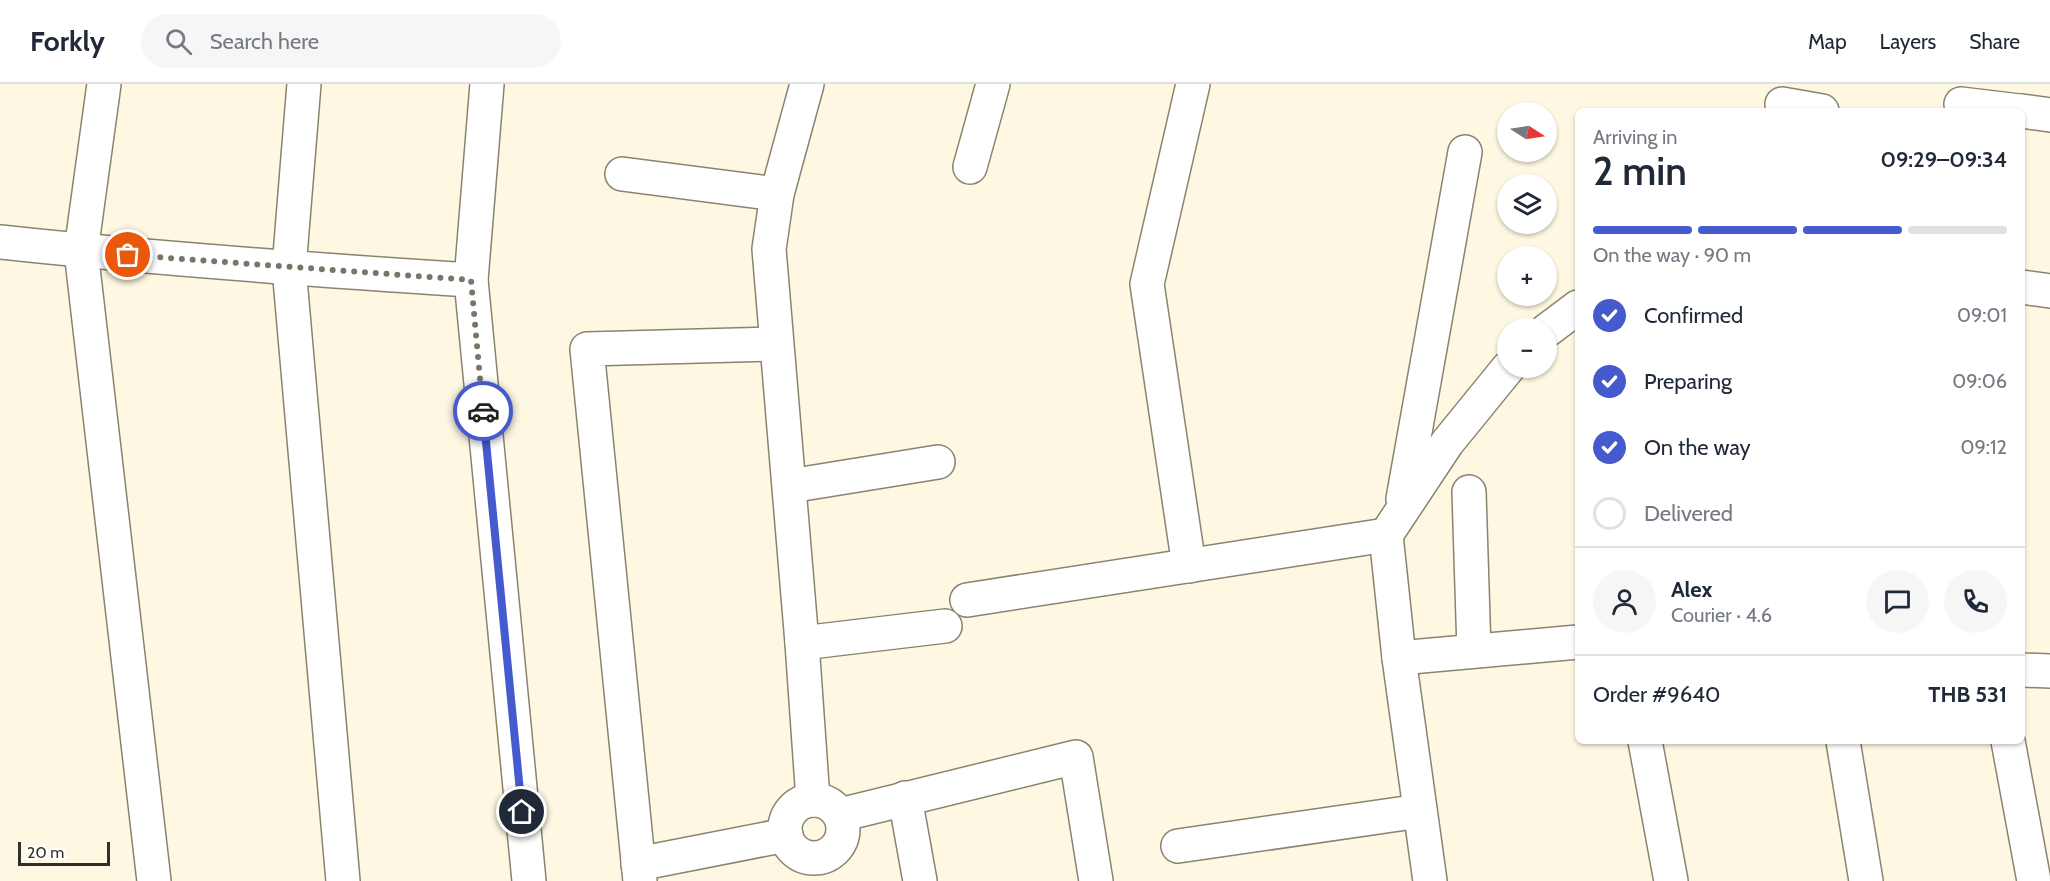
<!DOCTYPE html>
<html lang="en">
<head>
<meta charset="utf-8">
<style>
	body { margin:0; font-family:Cabin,sans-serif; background:#f6f6f7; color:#1f2937; height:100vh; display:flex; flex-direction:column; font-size:22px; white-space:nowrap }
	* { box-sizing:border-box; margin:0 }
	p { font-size:20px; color:#747a83 }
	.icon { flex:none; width:33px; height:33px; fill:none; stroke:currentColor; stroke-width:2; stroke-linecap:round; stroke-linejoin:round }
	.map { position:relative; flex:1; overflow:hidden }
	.sheet { position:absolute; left:1575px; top:24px; width:450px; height:636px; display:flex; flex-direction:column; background:#fff; border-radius:9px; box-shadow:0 2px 4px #0004 }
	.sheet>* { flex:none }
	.needle { width:39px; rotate:102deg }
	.tools { position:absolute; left:1497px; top:18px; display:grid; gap:12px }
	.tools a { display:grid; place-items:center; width:60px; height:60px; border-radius:50%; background:#fff; box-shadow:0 2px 4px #0004; font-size:30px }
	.scale { position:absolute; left:18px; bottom:15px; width:92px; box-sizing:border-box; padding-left:6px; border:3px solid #312f27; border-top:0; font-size:16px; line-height:21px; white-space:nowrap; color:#312f27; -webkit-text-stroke:4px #fff; paint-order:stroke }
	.pin { position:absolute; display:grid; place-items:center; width:51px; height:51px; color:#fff; margin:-26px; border:3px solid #fff; border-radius:50%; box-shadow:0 2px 6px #0007 }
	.courier { position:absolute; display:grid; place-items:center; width:60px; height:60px; margin:-30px; border:4px solid #445acd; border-radius:50%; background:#fff; color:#222; box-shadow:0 2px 8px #0007 }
	.headline em { font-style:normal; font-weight:600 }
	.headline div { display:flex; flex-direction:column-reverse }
	.headline { display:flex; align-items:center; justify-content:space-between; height:102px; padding:0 18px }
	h1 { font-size:39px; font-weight:600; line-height:45px }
	.bar { display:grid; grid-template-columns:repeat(4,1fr); gap:9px 6px; align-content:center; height:72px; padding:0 18px }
	.bar i { height:8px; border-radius:4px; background:#e0e1e3 }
	.bar .active { background:#445acd }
	.bar p { grid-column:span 4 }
	.line { display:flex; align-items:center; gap:15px; padding:0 18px; border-top:2px solid #e0e1e3 }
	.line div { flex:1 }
	.round { display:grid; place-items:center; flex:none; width:63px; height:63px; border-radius:32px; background:#f6f6f7 }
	ol { padding:0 18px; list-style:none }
	li { display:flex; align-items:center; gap:18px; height:66px }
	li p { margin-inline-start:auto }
	li .icon { padding:6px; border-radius:50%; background:#445acd; color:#fff; stroke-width:4 }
	li:last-child { color:#747a83 }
	li i { width:33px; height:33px; border:3px solid #e0e1e3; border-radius:50% }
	header { display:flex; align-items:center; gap:36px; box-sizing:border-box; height:84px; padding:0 30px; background:#fff; border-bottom:2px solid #e0e1e3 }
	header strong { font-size:28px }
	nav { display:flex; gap:33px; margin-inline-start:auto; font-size:21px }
	.search { width:420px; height:54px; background:#f6f6f7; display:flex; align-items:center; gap:15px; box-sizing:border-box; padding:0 21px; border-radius:33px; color:#747a83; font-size:22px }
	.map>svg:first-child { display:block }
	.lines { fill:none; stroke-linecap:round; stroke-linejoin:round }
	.minor-casing { stroke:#898370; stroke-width:36 }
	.minor { stroke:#fff; stroke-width:33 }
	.done { stroke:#797569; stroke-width:6; stroke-dasharray:0 10.8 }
	.route { stroke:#445acd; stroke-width:8 }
</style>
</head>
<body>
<header>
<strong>Forkly</strong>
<div class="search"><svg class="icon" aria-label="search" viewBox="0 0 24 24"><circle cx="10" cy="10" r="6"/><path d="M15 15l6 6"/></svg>Search here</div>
<nav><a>Map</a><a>Layers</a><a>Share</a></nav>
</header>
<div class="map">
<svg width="2050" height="797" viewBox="0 0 2050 797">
	<rect width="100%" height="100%" fill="#fef8e3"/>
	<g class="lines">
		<defs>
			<g id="minor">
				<path d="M104,0L81,167L154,797"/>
				<path d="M304,0L289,184L343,797"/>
				<path d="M487,0L471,196L529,797"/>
				<path d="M807,0L777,110L769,165L802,559L813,716"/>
				<path d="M1782,20L1822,27"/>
				<path d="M1961,20L2019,27"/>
				<path d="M2022,27L2050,31"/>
				<path d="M970,83L993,0"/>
				<path d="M622,90L777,110"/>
				<path d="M0,158C156,175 314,186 471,196"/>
				<path d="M2022,203L2050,207"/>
				<path d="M1546,247L1578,223"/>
				<path d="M790,402L938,378"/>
				<path d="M1469,408L1474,567"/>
				<path d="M1403,415L1465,68"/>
				<path d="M1189,482L1147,200L1193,0"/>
				<path d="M967,516L1386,451"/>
				<path d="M802,559L945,542"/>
				<path d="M1399,574L1578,558"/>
				<path d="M2022,586L2050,587"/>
				<path d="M1645,657L1671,797"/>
				<path d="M1843,657L1866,797"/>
				<path d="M2008,657L2034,797"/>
				<path d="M905,714L920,797"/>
				<circle cx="814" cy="745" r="29"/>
				<path d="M840,731L1076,673L1096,797"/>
				<path d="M1178,762L1420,727"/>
				<path d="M638,780L786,751"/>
				<path d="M640,797L587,265L776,260"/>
				<path d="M1430,797L1399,574L1386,451L1447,359L1508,284"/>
			</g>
		</defs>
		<use href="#minor" class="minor-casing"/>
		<use href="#minor" class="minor"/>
	</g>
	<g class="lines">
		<path class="done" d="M128,171L471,196L483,327"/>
		<path class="route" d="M483,327L522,728"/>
	</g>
</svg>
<div class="tools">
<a><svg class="needle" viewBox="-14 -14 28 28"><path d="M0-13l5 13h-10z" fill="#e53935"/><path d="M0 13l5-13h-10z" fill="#747a83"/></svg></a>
<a><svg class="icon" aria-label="layers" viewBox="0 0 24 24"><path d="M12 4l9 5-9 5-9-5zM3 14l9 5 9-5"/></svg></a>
<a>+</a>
<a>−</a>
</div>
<div class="scale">20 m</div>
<div class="pin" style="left:128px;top:171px;background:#ea580c"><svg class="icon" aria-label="bag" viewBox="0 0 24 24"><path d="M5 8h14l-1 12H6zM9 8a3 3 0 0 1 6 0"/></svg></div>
<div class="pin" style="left:522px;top:728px;background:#1f2937"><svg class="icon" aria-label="home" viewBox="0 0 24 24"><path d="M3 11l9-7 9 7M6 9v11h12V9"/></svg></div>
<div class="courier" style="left:483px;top:327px"><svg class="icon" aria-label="car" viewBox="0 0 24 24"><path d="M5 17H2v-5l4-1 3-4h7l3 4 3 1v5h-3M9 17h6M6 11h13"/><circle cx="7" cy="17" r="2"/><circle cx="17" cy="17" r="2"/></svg></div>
<section class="sheet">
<div class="headline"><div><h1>2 min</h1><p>Arriving in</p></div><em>09:29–09:34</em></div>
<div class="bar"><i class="active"></i><i class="active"></i><i class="active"></i><i></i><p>On the way · 90 m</p></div>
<ol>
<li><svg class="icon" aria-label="check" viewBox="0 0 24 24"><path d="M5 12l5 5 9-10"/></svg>Confirmed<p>09:01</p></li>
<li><svg class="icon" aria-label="check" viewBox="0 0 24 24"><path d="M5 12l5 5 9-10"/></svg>Preparing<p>09:06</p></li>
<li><svg class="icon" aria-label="check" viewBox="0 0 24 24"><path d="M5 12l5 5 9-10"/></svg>On the way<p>09:12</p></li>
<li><i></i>Delivered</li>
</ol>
<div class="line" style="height:108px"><a class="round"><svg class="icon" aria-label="person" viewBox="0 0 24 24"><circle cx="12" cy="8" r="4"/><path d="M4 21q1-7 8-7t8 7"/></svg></a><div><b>Alex</b><p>Courier · 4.6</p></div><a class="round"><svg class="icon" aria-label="chat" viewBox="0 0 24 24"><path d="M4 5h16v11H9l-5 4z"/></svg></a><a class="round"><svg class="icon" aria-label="phone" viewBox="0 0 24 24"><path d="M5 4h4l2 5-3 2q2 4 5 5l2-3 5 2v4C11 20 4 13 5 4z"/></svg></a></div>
<div class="line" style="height:78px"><div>Order #9640</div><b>THB 531</b></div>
</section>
</div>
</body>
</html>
